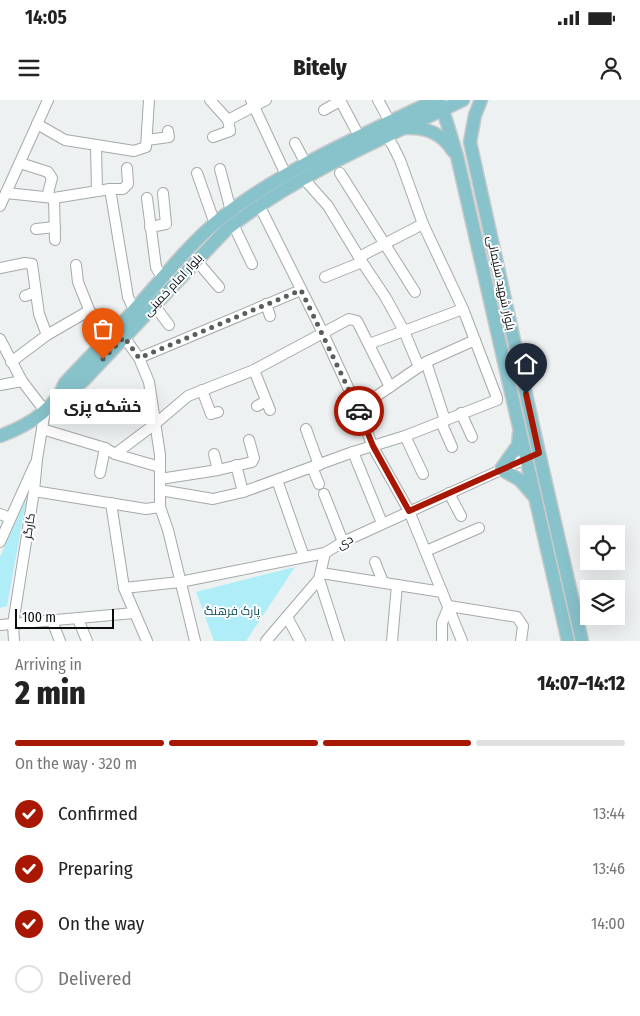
<!DOCTYPE html>
<html lang="en">
<head>
<meta charset="utf-8">
<style>
	body { margin:0; font-family:"Fira Sans Condensed",Cairo,sans-serif; background:#f2f2f2; color:#222; height:100vh; display:flex; flex-direction:column; font-size:19px; white-space:nowrap }
	* { box-sizing:border-box; margin:0 }
	p { font-size:16px; color:#767676 }
	.icon { flex:none; width:28px; height:28px; fill:none; stroke:currentColor; stroke-width:2; stroke-linecap:round; stroke-linejoin:round }
	.map { position:relative; height:541px; overflow:hidden }
	.drawer { display:flex; flex-direction:column; background:#fff; flex:1 }
	.drawer>* { flex:none }
	.buttons { position:absolute; left:580px; top:425px; display:grid; gap:10px }
	.buttons a { display:grid; place-items:center; width:45px; height:45px; border-radius:0px; background:#fff; box-shadow:0 5px 20px #0002; font-size:25px }
	.scale { position:absolute; left:15px; bottom:12px; width:99px; box-sizing:border-box; padding-left:5px; border:2px solid #0b0d0d; border-top:0; font-size:14px; line-height:18px; white-space:nowrap; color:#0b0d0d; -webkit-text-stroke:4px #fcfeff; paint-order:stroke }
	.pin { position:absolute; display:grid; place-items:center; width:42px; height:42px; color:#fff; margin:-51px -21px; border-radius:50% 50% 50% 0; rotate:-45deg; box-shadow:0 0 5px #0007 }
	.pin .icon { rotate:45deg }
	.courier { position:absolute; display:grid; place-items:center; width:50px; height:50px; margin:-25px; border:4px solid #a81702; border-radius:50%; background:#fff; color:#222; box-shadow:0 1px 6px #0007 }
	.bubble { position:absolute; height:35px; border-radius:0px; background:#fff; box-shadow:0 5px 20px #0002; font-size:16px; font-weight:800; line-height:35px; text-align:center }
	.headline em { font-style:normal; font-weight:800 }
	.headline div { display:flex; flex-direction:column-reverse }
	.headline { display:flex; align-items:center; justify-content:space-between; height:85px; padding:0 15px }
	h1 { font-size:32px; font-weight:800; line-height:38px }
	.bar { display:grid; grid-template-columns:repeat(4,1fr); gap:8px 5px; align-content:center; height:60px; padding:0 15px }
	.bar i { height:6px; border-radius:4px; background:#e0e0e0 }
	.bar .on { background:#a81702 }
	.bar p { grid-column:span 4 }
	ol { padding:0 15px; list-style:none }
	li { display:flex; align-items:center; gap:15px; height:55px }
	li p { margin-inline-start:auto }
	li .icon { padding:5px; border-radius:50%; background:#a81702; color:#fff; stroke-width:4 }
	li:last-child { color:#767676 }
	li i { width:28px; height:28px; border:2px solid #e0e0e0; border-radius:50% }
	.status { display:flex; justify-content:space-between; align-items:center; height:35px; padding:0 25px; background:#fff; direction:ltr }
	.status svg { height:14px; fill:currentColor }
	header { display:flex; justify-content:space-between; align-items:center; height:65px; padding:0 15px; background:#fff; font-size:22px; font-weight:800 }
	.map>svg:first-child { display:block }
	.green { fill:#afedf9 }
	.lines { fill:none; stroke-linecap:round; stroke-linejoin:round }
	.minor-casing { stroke:#a5a9a9; stroke-width:12 }
	.major-casing { stroke:#c9caca; stroke-width:15 }
	.minor { stroke:#fff; stroke-width:10 }
	.major { stroke:#88c2cb; stroke-width:12 }
	.done { stroke:#5a5d5d; stroke-width:5; stroke-dasharray:0 9 }
	.route { stroke:#a81702; stroke-width:6 }
	.labels { text-anchor:middle; dominant-baseline:central; stroke-width:4; stroke-linejoin:round; paint-order:stroke }
	.street-label { font-size:12px; fill:#0b0d0d; stroke:#fcfeff }
	.park-label { font-size:12px; fill:#0e4d57; stroke:#fcfeff }
</style>
</head>
<body>
<div class="status"><b>14:05</b><svg viewBox="0 0 49 12"><path d="M0 12V9h3v3zM5 12V6h3v6zM10 12V3h3v9zM15 12V0h3v12zM26 1h20v11H26zM47 4h2v5h-2z"/></svg></div>
<header><svg class="icon" aria-label="menu" viewBox="0 0 24 24"><path d="M4 6h16M4 12h16M4 18h16"/></svg>Bitely<svg class="icon" aria-label="person" viewBox="0 0 24 24"><circle cx="12" cy="8" r="4"/><path d="M4 21q1-7 8-7t8 7"/></svg></header>
<div class="map">
<svg width="640" height="541" viewBox="0 0 640 541">
	<rect width="100%" height="100%" fill="#edf1f2"/>
	<g class="green">
		<path d="M27,396L7,506L0,508V457Z"/>
		<path d="M295,467L246,541H214L196,492Z"/>
	</g>
	<g class="lines">
		<defs>
			<g id="minor">
				<path d="M210,0L228,20L230,31L213,37"/>
				<path d="M251,0L286,75"/>
				<path d="M340,0L359,36"/>
				<path d="M378,0L390,22"/>
				<path d="M324,10L340,1"/>
				<path d="M228,20L266,0"/>
				<path d="M37,24L65,40L134,51L146,47L149,0"/>
				<path d="M147,40L169,37L168,31"/>
				<path d="M295,43L306,64"/>
				<path d="M96,46L97,91"/>
				<path d="M20,63L48,72L52,78L47,97"/>
				<path d="M220,69L231,111"/>
				<path d="M197,73L215,124"/>
				<path d="M340,73L415,192"/>
				<path d="M304,79L328,106L362,162L386,198L404,231L419,267"/>
				<path d="M110,89L128,197L134,210"/>
				<path d="M6,93L54,98L110,89H123L128,84L127,68"/>
				<path d="M54,98L55,140"/>
				<path d="M147,98L156,167L162,178"/>
				<path d="M259,105L323,233L358,309L373,347L409,411L462,541"/>
				<path d="M0,106L48,0"/>
				<path d="M233,124L252,164"/>
				<path d="M150,127L166,124L163,93"/>
				<path d="M36,129L55,127"/>
				<path d="M359,157L423,124"/>
				<path d="M196,160L219,187"/>
				<path d="M76,165L78,182L90,212"/>
				<path d="M0,168L25,163L32,164L39,214L47,235"/>
				<path d="M325,177L362,162"/>
				<path d="M25,196L36,192"/>
				<path d="M266,204L270,216"/>
				<path d="M154,205L169,225"/>
				<path d="M124,237L139,258L149,282L160,355V407L168,430L195,541"/>
				<path d="M0,239L22,281L45,311L37,359L34,391L13,524L14,541"/>
				<path d="M369,244L463,209"/>
				<path d="M139,258L301,190"/>
				<path d="M11,262L47,235L85,213L90,212L117,228"/>
				<path d="M426,262L445,320"/>
				<path d="M254,270L270,310"/>
				<path d="M0,285L22,281"/>
				<path d="M202,290L211,314L218,312"/>
				<path d="M70,292L96,302"/>
				<path d="M257,306L266,301"/>
				<path d="M358,309L426,262L475,240"/>
				<path d="M461,313L472,337"/>
				<path d="M441,322L452,347"/>
				<path d="M42,329L105,348L115,354L160,367"/>
				<path d="M306,329L319,365"/>
				<path d="M405,336L423,374"/>
				<path d="M353,352L382,423"/>
				<path d="M115,354L155,324L188,296L254,270L349,219L357,221L390,287"/>
				<path d="M214,354L218,370"/>
				<path d="M236,365L243,392"/>
				<path d="M312,367L319,384"/>
				<path d="M100,373L105,348"/>
				<path d="M160,379L218,370L252,362L254,358L249,340"/>
				<path d="M277,380L304,457"/>
				<path d="M160,390L213,399L243,392L353,352L405,336L497,300V298L463,209L423,124L400,60L393,46L387,37"/>
				<path d="M34,391L146,409L160,407"/>
				<path d="M449,393L461,416"/>
				<path d="M324,394L343,442"/>
				<path d="M111,403L124,488L147,541"/>
				<path d="M0,414L10,418"/>
				<path d="M0,442L35,364"/>
				<path d="M426,451L479,428"/>
				<path d="M375,462L383,482"/>
				<path d="M321,473L442,492"/>
				<path d="M319,479L339,541"/>
				<path d="M124,488L180,482L325,453"/>
				<path d="M449,506L517,517L523,526L521,541"/>
				<path d="M287,517L300,541"/>
				<path d="M78,519L87,541"/>
				<path d="M52,521L60,541"/>
				<path d="M0,525L134,513"/>
				<path d="M266,541L319,479L325,453L343,442L527,358"/>
				<path d="M392,541L397,485"/>
				<path d="M442,541V523L449,506"/>
			</g>
			<g id="major">
				<path d="M438,0L443,10L457,56L568,541"/>
				<path d="M481,0L475,15L470,42L539,353L582,541"/>
				<path d="M407,28C426,27 443,34 453,51"/>
				<path d="M60,296L70,292L83,281L226,130C297,74 382,39 463,0"/>
				<path d="M519,334L518,345L501,369L520,380L533,395"/>
				<path d="M0,336C27,326 54,311 65,283C88,258 113,234 135,209C163,178 189,144 221,118C284,69 364,34 436,0"/>
			</g>
		</defs>
		<use href="#minor" class="minor-casing"/>
		<use href="#major" class="major-casing"/>
		<use href="#minor" class="minor"/>
		<use href="#major" class="major"/>
	</g>
	<g class="lines">
		<path class="done" d="M103,259L124,237L139,258L301,190L359,311"/>
		<path class="route" d="M359,311L373,346L409,411L539,353L526,294"/>
	</g>
	<g class="labels">
		<g class="street-label">
			<text transform="translate(501 183) rotate(78)">بلوار شهید سلیمانی</text>
			<text transform="translate(173 185) rotate(-47)">بلوار امام خمینی</text>
			<text transform="translate(29 426) rotate(-81)">کارگر</text>
			<text transform="translate(345 442) rotate(-29)">دی</text>
		</g>
		<g class="park-label">
			<text x="232" y="511">پارک فرهنگ</text>
		</g>
	</g>
</svg>
<div class="buttons">
<a><svg class="icon" aria-label="locate" viewBox="0 0 24 24"><circle cx="12" cy="12" r="6"/><path d="M12 2v4M12 18v4M2 12h4M18 12h4"/></svg></a>
<a><svg class="icon" aria-label="layers" viewBox="0 0 24 24"><path d="M12 4l9 5-9 5-9-5zM3 14l9 5 9-5"/></svg></a>
</div>
<div class="scale">100 m</div>
<div class="pin" style="left:103px;top:259px;background:#ea580c"><svg class="icon" aria-label="bag" viewBox="0 0 24 24"><path d="M5 8h14l-1 12H6zM9 8a3 3 0 0 1 6 0"/></svg></div>
<div class="pin" style="left:526px;top:294px;background:#1f2937"><svg class="icon" aria-label="home" viewBox="0 0 24 24"><path d="M3 11l9-7 9 7M6 9v11h12V9"/></svg></div>
<div class="courier" style="left:359px;top:311px"><svg class="icon" aria-label="car" viewBox="0 0 24 24"><path d="M5 17H2v-5l4-1 3-4h7l3 4 3 1v5h-3M9 17h6M6 11h13"/><circle cx="7" cy="17" r="2"/><circle cx="17" cy="17" r="2"/></svg></div>
<div class="bubble" style="left:50px;top:289px;width:105px">خشکه پزی</div>
</div>
<section class="drawer">
<div class="headline"><div><h1>2 min</h1><p>Arriving in</p></div><em>14:07–14:12</em></div>
<div class="bar"><i class="on"></i><i class="on"></i><i class="on"></i><i></i><p>On the way · 320 m</p></div>
<ol>
<li><svg class="icon" aria-label="check" viewBox="0 0 24 24"><path d="M5 12l5 5 9-10"/></svg>Confirmed<p>13:44</p></li>
<li><svg class="icon" aria-label="check" viewBox="0 0 24 24"><path d="M5 12l5 5 9-10"/></svg>Preparing<p>13:46</p></li>
<li><svg class="icon" aria-label="check" viewBox="0 0 24 24"><path d="M5 12l5 5 9-10"/></svg>On the way<p>14:00</p></li>
<li><i></i>Delivered</li>
</ol>
</section>
</body>
</html>
